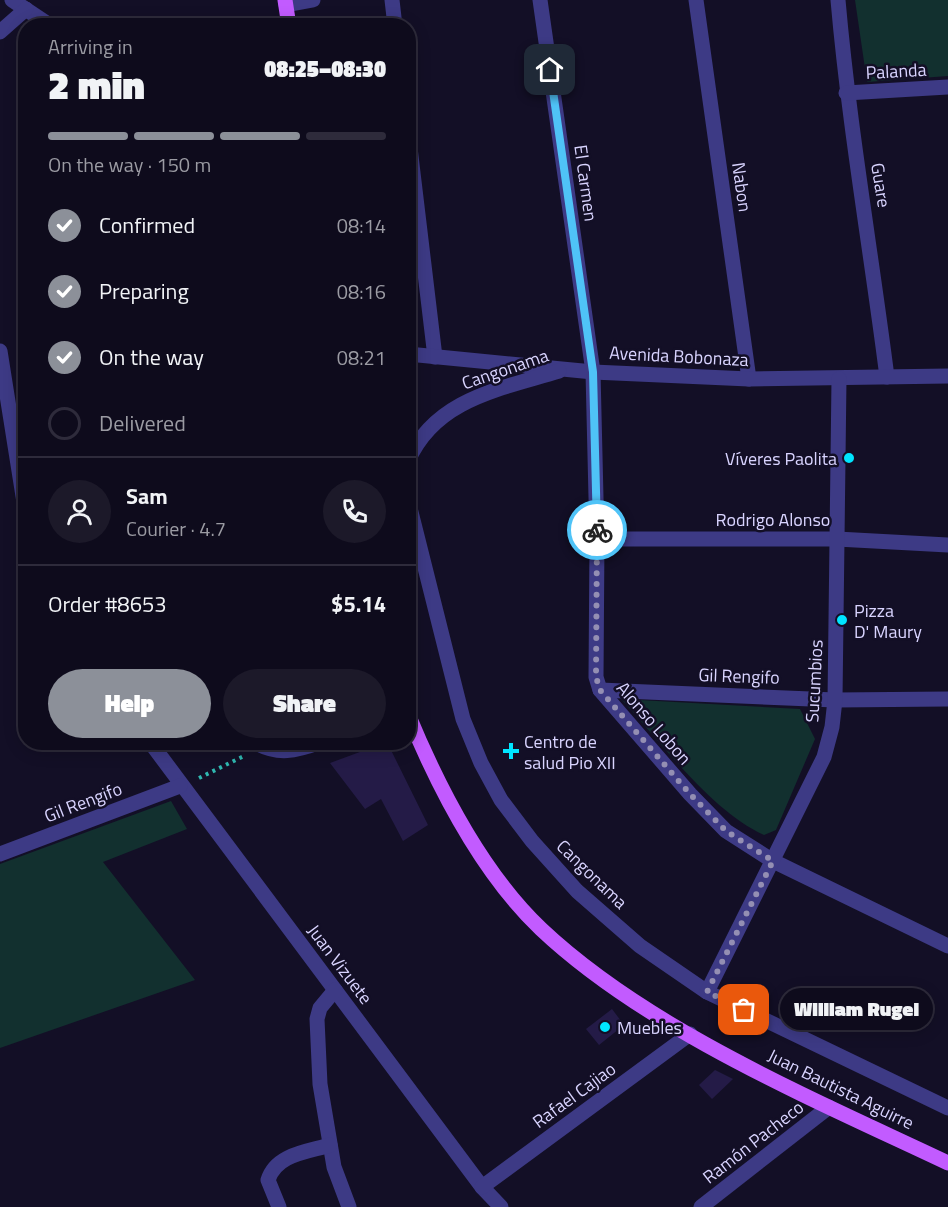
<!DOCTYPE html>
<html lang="en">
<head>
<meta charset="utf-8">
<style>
	body { margin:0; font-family:"Titillium Web",sans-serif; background:#1c1929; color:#f1f3f6; height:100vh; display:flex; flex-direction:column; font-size:22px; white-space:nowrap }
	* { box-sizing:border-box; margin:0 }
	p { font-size:20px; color:#9b9ba3 }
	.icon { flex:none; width:33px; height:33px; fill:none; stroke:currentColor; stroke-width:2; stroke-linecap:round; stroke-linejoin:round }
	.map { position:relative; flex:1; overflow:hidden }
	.sheet { position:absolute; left:18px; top:18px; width:398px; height:732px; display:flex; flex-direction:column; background:#0e0b1c; border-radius:24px; box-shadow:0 3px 15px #0003,0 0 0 2px #2e2b3b }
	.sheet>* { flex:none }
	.pin { position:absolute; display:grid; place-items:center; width:51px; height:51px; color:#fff; margin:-26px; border-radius:12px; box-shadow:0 3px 9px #0006 }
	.courier { position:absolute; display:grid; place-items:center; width:60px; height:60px; margin:-30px; border:4px solid #4fc3f7; border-radius:50%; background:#fff; color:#222; box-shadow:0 2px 8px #0007 }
	.bubble { position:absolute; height:42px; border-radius:21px; background:#0e0b1c; box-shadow:0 3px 15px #0003,0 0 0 2px #2e2b3b; font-size:20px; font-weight:800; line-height:42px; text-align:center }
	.headline em { font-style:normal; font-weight:800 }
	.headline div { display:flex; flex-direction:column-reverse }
	.headline { display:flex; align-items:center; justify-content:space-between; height:102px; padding:0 30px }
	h1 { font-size:39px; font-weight:800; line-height:45px }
	.bar { display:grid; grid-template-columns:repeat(4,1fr); gap:9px 6px; align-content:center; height:72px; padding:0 30px }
	.bar i { height:8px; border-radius:4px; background:#2e2b3b }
	.bar .selected { background:#8c9099 }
	.bar p { grid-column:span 4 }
	.line { display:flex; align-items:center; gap:15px; padding:0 30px; border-top:2px solid #2e2b3b }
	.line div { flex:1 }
	.round { display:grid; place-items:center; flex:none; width:63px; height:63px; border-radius:32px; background:#1c1929 }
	ol { padding:0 30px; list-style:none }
	li { display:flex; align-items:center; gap:18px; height:66px }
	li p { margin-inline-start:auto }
	li .icon { padding:6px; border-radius:50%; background:#8c9099; color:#fff; stroke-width:4 }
	li:last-child { color:#9b9ba3 }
	li i { width:33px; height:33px; border:3px solid #2e2b3b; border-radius:50% }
	.button { display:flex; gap:12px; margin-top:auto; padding:12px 30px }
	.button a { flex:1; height:69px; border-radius:36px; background:#8c9099; color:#fff; font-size:24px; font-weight:800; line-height:69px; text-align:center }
	.button a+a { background:#1c1929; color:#f1f3f6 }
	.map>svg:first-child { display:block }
	.green { fill:#12302f }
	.building { fill:#241b47 }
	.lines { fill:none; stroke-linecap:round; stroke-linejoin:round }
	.path { stroke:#2fb8b0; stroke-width:4; stroke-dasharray:3 4.5; stroke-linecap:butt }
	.minor { stroke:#3d3a85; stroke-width:15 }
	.major { stroke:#c25bff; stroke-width:15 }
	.done { stroke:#948fb3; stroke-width:6; stroke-dasharray:0 10.8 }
	.route { stroke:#4fc3f7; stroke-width:8 }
	.poi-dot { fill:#00e5ff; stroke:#130f26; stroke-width:2 }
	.labels { text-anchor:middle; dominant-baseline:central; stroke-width:5; stroke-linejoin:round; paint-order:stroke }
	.street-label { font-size:18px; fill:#d9d4ff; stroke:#130f26 }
	.poi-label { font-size:18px; fill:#d9d4ff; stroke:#130f26; text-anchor:start }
</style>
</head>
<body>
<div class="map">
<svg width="948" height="1207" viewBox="0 0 948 1207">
	<rect width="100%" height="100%" fill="#130f26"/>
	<g class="green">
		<path d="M855,0H948V76L867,82Z"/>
		<path d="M621,699L800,709L815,739L776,830L764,835C711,811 661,742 621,699Z"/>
		<path d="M171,801L187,829L103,862L195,980L0,1048V864Z"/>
	</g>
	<g class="building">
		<path d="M365,20V26H329V24Z"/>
		<path d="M387,742L428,825L403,841L381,799L365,809L330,763Z"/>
		<path d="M612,1009L624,1025L599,1045L586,1029Z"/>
		<path d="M715,1070L733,1079L712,1099L699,1085Z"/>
	</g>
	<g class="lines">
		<path class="path" d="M199,778L246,755"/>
		<g class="minor">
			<path d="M12,0L51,26"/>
			<path d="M392,0L395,26"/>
			<path d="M540,0L593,372L597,539L596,677L600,690L690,794L726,831L773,861L948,946"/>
			<path d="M696,0L749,379"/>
			<path d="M838,0C849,126 871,251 887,377"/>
			<path d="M286,5L313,0"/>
			<path d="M0,32L26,9"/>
			<path d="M846,93L948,87"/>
			<path d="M408,131L435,357"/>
			<path d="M0,351L26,515"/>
			<path d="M408,354L593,372L749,379L948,376"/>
			<path d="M408,461C435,399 500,389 559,371"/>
			<path d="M408,500L463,719L481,763L501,800L532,841L577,891L640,946L707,992L948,1108"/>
			<path d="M597,539H837L948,545"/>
			<path d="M600,690L835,700L948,699"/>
			<path d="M150,742L482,1187L501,1207"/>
			<path d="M254,742C278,756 296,751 321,742"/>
			<path d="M0,854L180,786"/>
			<path d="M335,990L320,1008L317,1019L320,1084L334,1167L349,1207"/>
			<path d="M707,992L824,757L832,727L835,700L839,379"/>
			<path d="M482,1187L690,1034"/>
			<path d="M279,1207L268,1180C276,1154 307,1152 330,1145"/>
			<path d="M701,1207L829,1107"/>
		</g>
		<g class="major">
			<path d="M285,0L289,26"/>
			<path d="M408,714C439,789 482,873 541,929C648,1030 815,1100 948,1163"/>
		</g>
	</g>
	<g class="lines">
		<path class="done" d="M597,530L596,677L600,690L690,794L726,831L773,861L707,992L744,1010"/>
		<path class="route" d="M550,70L593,372L597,530"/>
	</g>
	<g class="poi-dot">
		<circle cx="849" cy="458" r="6"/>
		<circle cx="842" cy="620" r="6"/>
		<path d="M508 742h6v6h6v6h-6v6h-6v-6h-6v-6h6z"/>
		<circle cx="605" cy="1027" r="6"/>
	</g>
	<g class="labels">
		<g class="street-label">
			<text transform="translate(896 71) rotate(-3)">Palanda</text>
			<text transform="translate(586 183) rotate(82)">El Carmen</text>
			<text transform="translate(881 185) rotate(81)">Guare</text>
			<text transform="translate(742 187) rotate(82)">Nabon</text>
			<text transform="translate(679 356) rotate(3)">Avenida Bobonaza</text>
			<text transform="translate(505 369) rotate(-19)">Cangonama</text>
			<text x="773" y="519">Rodrigo Alonso</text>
			<text transform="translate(739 676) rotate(2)">Gil Rengifo</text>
			<text transform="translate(814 681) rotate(-87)">Sucumbios</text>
			<text transform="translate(654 723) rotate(49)">Alonso Lobon</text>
			<text transform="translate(83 802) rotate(-21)">Gil Rengifo</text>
			<text transform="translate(592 874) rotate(44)">Cangonama</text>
			<text transform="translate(340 964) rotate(53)">Juan Vizuete</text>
			<text transform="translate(841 1089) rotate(26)">Juan Bautista Aguirre</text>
			<text transform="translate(574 1095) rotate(-36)">Rafael Cajiao</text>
			<text transform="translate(753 1142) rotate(-38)">Ramón Pacheco</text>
		</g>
		<g class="poi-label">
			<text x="837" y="458" text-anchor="end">Víveres Paolita</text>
			<text x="854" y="610">Pizza<tspan x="854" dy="21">D' Maury</tspan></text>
			<text x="524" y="741">Centro de<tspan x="524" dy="21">salud Pio XII</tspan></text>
			<text x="617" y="1027">Muebles</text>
		</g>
	</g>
</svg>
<div class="pin" style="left:744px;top:1010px;background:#ea580c"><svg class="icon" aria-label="bag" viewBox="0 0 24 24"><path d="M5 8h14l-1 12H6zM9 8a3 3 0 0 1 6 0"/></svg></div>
<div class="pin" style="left:550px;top:70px;background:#1f2937"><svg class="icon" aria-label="home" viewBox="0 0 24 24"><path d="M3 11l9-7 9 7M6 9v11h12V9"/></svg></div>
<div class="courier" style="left:597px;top:530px"><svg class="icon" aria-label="bike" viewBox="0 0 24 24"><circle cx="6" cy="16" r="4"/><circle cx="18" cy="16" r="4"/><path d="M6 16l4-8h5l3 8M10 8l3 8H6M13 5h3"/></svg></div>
<div class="bubble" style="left:780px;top:988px;width:153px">William Rugel</div>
<section class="sheet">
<div class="headline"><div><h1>2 min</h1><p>Arriving in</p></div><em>08:25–08:30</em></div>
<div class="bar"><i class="selected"></i><i class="selected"></i><i class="selected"></i><i></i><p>On the way · 150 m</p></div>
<ol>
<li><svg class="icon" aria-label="check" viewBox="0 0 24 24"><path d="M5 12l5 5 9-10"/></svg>Confirmed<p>08:14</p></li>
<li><svg class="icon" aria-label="check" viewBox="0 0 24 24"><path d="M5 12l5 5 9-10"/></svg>Preparing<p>08:16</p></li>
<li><svg class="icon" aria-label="check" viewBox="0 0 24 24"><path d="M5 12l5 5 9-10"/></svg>On the way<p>08:21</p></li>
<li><i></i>Delivered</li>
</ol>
<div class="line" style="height:108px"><a class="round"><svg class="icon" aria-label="person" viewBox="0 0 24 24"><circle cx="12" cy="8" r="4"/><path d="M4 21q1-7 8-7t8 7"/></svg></a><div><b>Sam</b><p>Courier · 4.7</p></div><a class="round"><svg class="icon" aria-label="phone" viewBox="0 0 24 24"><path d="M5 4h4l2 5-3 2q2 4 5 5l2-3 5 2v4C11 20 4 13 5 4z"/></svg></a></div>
<div class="line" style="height:78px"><div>Order #8653</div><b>$5.14</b></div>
<div class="button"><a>Help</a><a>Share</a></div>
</section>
</div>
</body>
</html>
